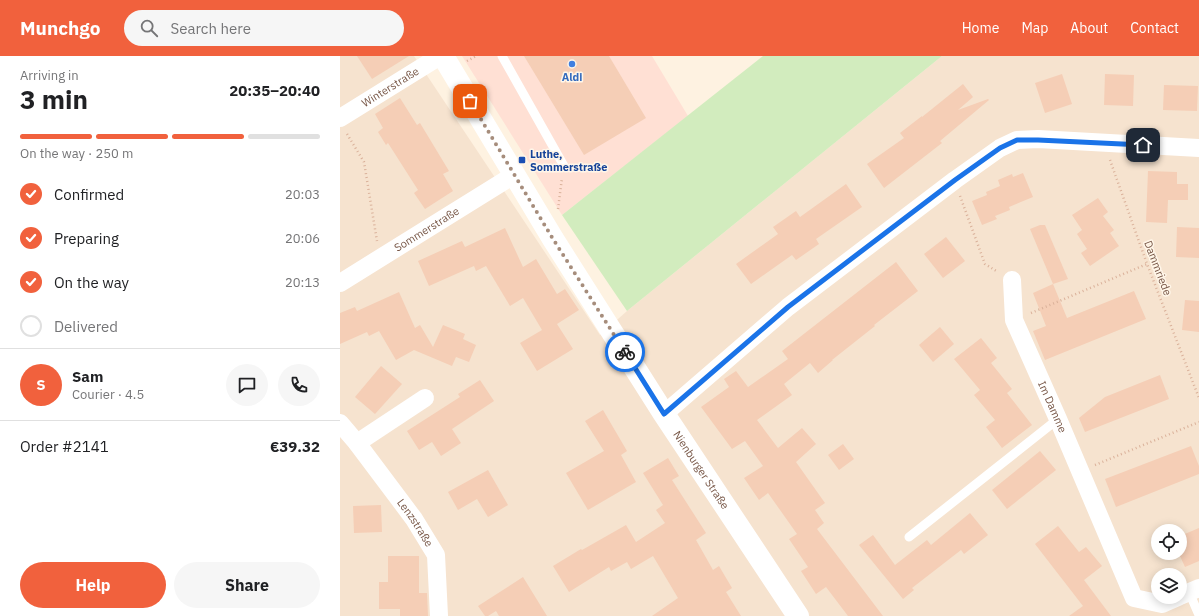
<!DOCTYPE html>
<html lang="en">
<head>
<meta charset="utf-8">
<style>
	body { margin:0; font-family:"IBM Plex Sans",sans-serif; background:#f6f6f6; color:#202124; height:100vh; display:flex; flex-direction:column; font-size:15px; white-space:nowrap }
	* { box-sizing:border-box; margin:0 }
	p { font-size:13px; color:#757577 }
	.icon { flex:none; width:22px; height:22px; fill:none; stroke:currentColor; stroke-width:2; stroke-linecap:round; stroke-linejoin:round }
	.map { position:relative; flex:1; overflow:hidden }
	.details { display:flex; flex-direction:column; background:#fff; width:340px }
	.details>* { flex:none }
	.controls { position:absolute; left:811px; top:468px; display:grid; gap:8px }
	.controls a { display:grid; place-items:center; width:36px; height:36px; border-radius:50%; background:#fff; box-shadow:0 2px 10px #0003; font-size:20px }
	.pin { position:absolute; display:grid; place-items:center; width:34px; height:34px; color:#fff; margin:-17px; border-radius:8px; box-shadow:0 2px 6px #0006 }
	.courier { position:absolute; display:grid; place-items:center; width:40px; height:40px; margin:-20px; border:3px solid #1a73e8; border-radius:50%; background:#fff; color:#222; box-shadow:0 1px 5px #0007 }
	.overview em { font-style:normal; font-weight:800 }
	.overview div { display:flex; flex-direction:column-reverse }
	.overview { display:flex; align-items:center; justify-content:space-between; height:68px; padding:0 20px }
	h1 { font-size:26px; font-weight:800; line-height:30px }
	.bar { display:grid; grid-template-columns:repeat(4,1fr); gap:6px 4px; align-content:center; height:48px; padding:0 20px }
	.bar i { height:5px; border-radius:3px; background:#e0e0e0 }
	.bar .active { background:#f1613d }
	.bar p { grid-column:span 4 }
	.line { display:flex; align-items:center; gap:10px; padding:0 20px; border-top:1px solid #e0e0e0 }
	.line div { flex:1 }
	.round { display:grid; place-items:center; flex:none; width:42px; height:42px; border-radius:21px; background:#f6f6f6 }
	ol { padding:0 20px; list-style:none }
	li { display:flex; align-items:center; gap:12px; height:44px }
	li p { margin-inline-start:auto }
	li .icon { padding:4px; border-radius:50%; background:#f1613d; color:#fff; stroke-width:4 }
	li:last-child { color:#757577 }
	li i { width:22px; height:22px; border:2px solid #e0e0e0; border-radius:50% }
	.button { display:flex; gap:8px; margin-top:auto; padding:8px 20px }
	.button a { flex:1; height:46px; border-radius:24px; background:#f1613d; color:#fff; font-size:16px; font-weight:800; line-height:46px; text-align:center }
	.button a+a { background:#f6f6f6; color:#202124 }
	header { display:flex; align-items:center; gap:24px; box-sizing:border-box; height:56px; padding:0 20px; background:#f1613d; color:#fff }
	header strong { font-size:19px }
	nav { display:flex; gap:22px; margin-inline-start:auto; font-size:14px }
	.search { width:280px; height:36px; background:#f6f6f6; display:flex; align-items:center; gap:10px; box-sizing:border-box; padding:0 14px; border-radius:22px; color:#757577; font-size:15px }
	main { display:flex; flex:1; min-height:0 }
	.map>svg:first-child { display:block }
	.residential { fill:#f6e3cf; fill-rule:evenodd }
	.commercial { fill:#ffe0d4 }
	.green { fill:#d2ecbe }
	.building { fill:#f5ceb6 }
	.lines { fill:none; stroke-linecap:round; stroke-linejoin:round }
	.path { stroke:#dab19a; stroke-width:2.5; stroke-dasharray:1 3; stroke-linecap:butt }
	.service { stroke:#fff; stroke-width:9 }
	.minor { stroke:#fff; stroke-width:18 }
	.tertiary { stroke:#fff; stroke-width:22 }
	.done { stroke:#a68d7c; stroke-width:4; stroke-dasharray:0 7.2 }
	.route { stroke:#1a73e8; stroke-width:5 }
	.shop-dot { fill:#3f7fe0; stroke:#fff6e9; stroke-width:1.5 }
	.transit-dot { fill:#1a4fb4; stroke:#fff6e9; stroke-width:1.5 }
	.labels { text-anchor:middle; dominant-baseline:central; stroke-width:3; stroke-linejoin:round; paint-order:stroke }
	.shop-label { font-size:11px; font-weight:bold; fill:#366cbe; stroke:#fff6e9 }
	.street-label { font-size:11px; fill:#775646; stroke:#fff6e9 }
	.transit-label { font-size:11px; font-weight:bold; fill:#164399; stroke:#fff6e9; text-anchor:start }
</style>
</head>
<body>
<header>
<strong>Munchgo</strong>
<div class="search"><svg class="icon" aria-label="search" viewBox="0 0 24 24"><circle cx="10" cy="10" r="6"/><path d="M15 15l6 6"/></svg>Search here</div>
<nav><a>Home</a><a>Map</a><a>About</a><a>Contact</a></nav>
</header>
<main>
<section class="details">
<div class="overview"><div><h1>3 min</h1><p>Arriving in</p></div><em>20:35–20:40</em></div>
<div class="bar"><i class="active"></i><i class="active"></i><i class="active"></i><i></i><p>On the way · 250 m</p></div>
<ol>
<li><svg class="icon" aria-label="check" viewBox="0 0 24 24"><path d="M5 12l5 5 9-10"/></svg>Confirmed<p>20:03</p></li>
<li><svg class="icon" aria-label="check" viewBox="0 0 24 24"><path d="M5 12l5 5 9-10"/></svg>Preparing<p>20:06</p></li>
<li><svg class="icon" aria-label="check" viewBox="0 0 24 24"><path d="M5 12l5 5 9-10"/></svg>On the way<p>20:13</p></li>
<li><i></i>Delivered</li>
</ol>
<div class="line" style="height:72px"><b class="round" style="background:#f1613d;color:#fff">S</b><div><b>Sam</b><p>Courier · 4.5</p></div><a class="round"><svg class="icon" aria-label="chat" viewBox="0 0 24 24"><path d="M4 5h16v11H9l-5 4z"/></svg></a><a class="round"><svg class="icon" aria-label="phone" viewBox="0 0 24 24"><path d="M5 4h4l2 5-3 2q2 4 5 5l2-3 5 2v4C11 20 4 13 5 4z"/></svg></a></div>
<div class="line" style="height:52px"><div>Order #2141</div><b>€39.32</b></div>
<div class="button"><a>Help</a><a>Share</a></div>
</section>
<div class="map">
<svg width="859" height="560" viewBox="0 0 859 560">
	<rect width="100%" height="100%" fill="#fef2e1"/>
	<path class="residential" d="M0,0H74L260,279L287,255L602,0H859V560H0ZM818,475H840V497H818ZM818,519H840V541H818Z"/>
	<path class="commercial" d="M122,0H312L348,60L222,159Z"/>
	<path class="green" d="M423,0H602L287,255L222,159Z"/>
	<g class="building">
		<path d="M17,0H69L32,23Z"/>
		<path d="M184,0H269L306,62L244,99Z"/>
		<path d="M722,18L732,48L705,57L695,27Z"/>
		<path d="M765,18L794,19L793,50L764,49Z"/>
		<path d="M623,28L633,41L618,54L648,43L649,44L600,85L602,87L544,132L527,108L564,82L560,77L582,60V61Z"/>
		<path d="M824,29L858,30L857,55L823,54Z"/>
		<path d="M60,42L77,69L80,67L109,115L103,118L113,135L85,153L74,137L78,134L48,87L46,89L38,76L43,72L35,58Z"/>
		<path d="M808,115L837,116V128H848V144H828L827,167L806,166Z"/>
		<path d="M683,117L693,141L669,151L670,154L655,160L657,163L642,169L632,145L647,139L646,136L660,130L658,124L672,118L673,121Z"/>
		<path d="M506,128L522,151L476,183L479,188L456,204L452,199L411,228L396,208L438,178L433,171L456,155L460,161Z"/>
		<path d="M758,142L768,156L763,160L774,174L770,177L779,190L750,210L741,197L747,193L737,178L742,174L732,159Z"/>
		<path d="M700,169H705L728,223L713,228L690,173Z"/>
		<path d="M837,171L859,172V202L836,201Z"/>
		<path d="M165,172L183,211L196,203L217,238L225,233L239,254L217,268L233,293L197,315L180,287L202,274L183,242L170,250L146,210L136,215L134,210L89,230L78,205L122,185L125,191Z"/>
		<path d="M606,181L625,205L603,222L584,198Z"/>
		<path d="M556,206L578,235L534,269L535,270L492,304H493L478,317L470,307L444,328L452,339L417,364L438,392L462,372L476,388L456,406L485,447L475,454L484,467L477,473L543,560H508L486,531L476,538L461,515L468,511L449,483L457,478L428,437L419,444L404,422L423,410L405,385L392,393L361,351L389,331L384,323L396,315L408,331L448,303L442,295Z"/>
		<path d="M713,228L727,262L794,235L806,263L705,304L693,275L706,270L693,237Z"/>
		<path d="M59,236L75,272L80,269L93,291L103,269L125,278L123,283L136,289L129,306L116,301L112,310L74,294L56,304L39,275L29,280L27,276L0,288V257L15,251L17,255Z"/>
		<path d="M845,244L859,245V276L842,274Z"/>
		<path d="M600,271L614,288L593,306L579,289Z"/>
		<path d="M641,282L657,302L651,307L672,333L667,337L692,369L662,392L646,371L655,364L634,339L640,334L614,303Z"/>
		<path d="M41,310L62,328L35,358L15,341Z"/>
		<path d="M820,319L829,343L745,376L739,362L765,341Z"/>
		<path d="M140,324L154,345L112,373L121,387L101,400L92,386L79,394L67,375L120,341L118,338Z"/>
		<path d="M263,354L287,395L281,399L296,426L248,454L226,417L264,395L245,365Z"/>
		<path d="M503,388L514,403L499,414L488,399Z"/>
		<path d="M851,390L859,410V418L776,451L765,423Z"/>
		<path d="M700,395L716,414L667,453L652,434Z"/>
		<path d="M328,402L339,420L332,424L366,477L356,484L373,514L379,510L392,532L386,536L401,560H312L338,542L313,500L291,513L287,506L271,515L269,511L229,536L213,510L241,493L242,494L286,469L296,486L325,467L316,454L323,449L303,417Z"/>
		<path d="M148,414L168,449L148,461L137,443L118,454L108,436Z"/>
		<path d="M41,449L42,476L14,477L13,450Z"/>
		<path d="M630,457L648,479L624,498L621,494L572,532L574,534L563,543L519,489L533,479L555,509L587,484L591,489Z"/>
		<path d="M718,470L739,496L746,491L762,510L744,524L771,560H729L743,550L695,488Z"/>
		<path d="M859,472V505L845,511L840,500V480Z"/>
		<path d="M48,500H79V537H87L88,560H60V553H39V526H48Z"/>
		<path d="M183,521L207,560H159L156,555L148,560H145L138,550Z"/>
	</g>
	<g class="lines">
		<g class="path">
			<path d="M127,5L136,0"/>
			<path d="M7,78L24,106L37,185"/>
			<path d="M770,104L807,208L859,342"/>
			<path d="M620,140L645,208L658,216"/>
			<path d="M218,153L222,122"/>
			<path d="M691,257L807,208"/>
			<path d="M755,409L859,366"/>
		</g>
		<g class="service">
			<path d="M162,0L224,110"/>
			<path d="M569,481L718,363"/>
			<path d="M849,536L859,559"/>
		</g>
		<g class="minor">
			<path id="s1" d="M0,62L100,0"/>
			<path id="s2" d="M672,224L674,264L718,363L794,542L822,548L838,541"/>
			<path id="s3" d="M0,227L174,119"/>
			<path d="M324,358L448,251L615,124L660,92L677,84L698,83L859,92"/>
			<path id="s4" d="M0,367L17,387L74,463L96,499L99,560"/>
			<path d="M17,387L85,342"/>
			<path d="M840,540L859,532"/>
		</g>
		<path class="tertiary" id="s5" d="M103,0L213,183L324,358L458,560"/>
	</g>
	<g class="lines">
		<path class="done" d="M130,45L213,183L285,296"/>
		<path class="route" d="M285,296L324,358L448,251L615,124L660,92L677,84H698L803,89"/>
	</g>
	<circle class="shop-dot" cx="232" cy="8" r="4"/>
	<rect class="transit-dot" x="178" y="100" width="8" height="8" rx="2"/>
	<g class="labels">
		<g class="shop-label">
			<text x="232" y="21">Aldi</text>
		</g>
		<g class="street-label">
			<text stroke="none"><textPath href="#s1" startOffset="59">Winterstraße</textPath></text>
			<text stroke="none"><textPath href="#s3" startOffset="102">Sommerstraße</textPath></text>
			<text transform="translate(818 212) rotate(69)">Dammriede</text>
			<text stroke="none"><textPath href="#s2" startOffset="135">Im Damme</textPath></text>
			<text stroke="none"><textPath href="#s5" startOffset="488">Nienburger Straße</textPath></text>
			<text stroke="none"><textPath href="#s4" startOffset="125">Lenzstraße</textPath></text>
		</g>
		<g class="transit-label">
			<text x="190" y="98">Luthe,<tspan x="190" dy="13">Sommerstraße</tspan></text>
		</g>
	</g>
</svg>
<div class="controls">
<a><svg class="icon" aria-label="locate" viewBox="0 0 24 24"><circle cx="12" cy="12" r="6"/><path d="M12 2v4M12 18v4M2 12h4M18 12h4"/></svg></a>
<a><svg class="icon" aria-label="layers" viewBox="0 0 24 24"><path d="M12 4l9 5-9 5-9-5zM3 14l9 5 9-5"/></svg></a>
</div>
<div class="pin" style="left:130px;top:45px;background:#ea580c"><svg class="icon" aria-label="bag" viewBox="0 0 24 24"><path d="M5 8h14l-1 12H6zM9 8a3 3 0 0 1 6 0"/></svg></div>
<div class="pin" style="left:803px;top:89px;background:#1f2937"><svg class="icon" aria-label="home" viewBox="0 0 24 24"><path d="M3 11l9-7 9 7M6 9v11h12V9"/></svg></div>
<div class="courier" style="left:285px;top:296px"><svg class="icon" aria-label="bike" viewBox="0 0 24 24"><circle cx="6" cy="16" r="4"/><circle cx="18" cy="16" r="4"/><path d="M6 16l4-8h5l3 8M10 8l3 8H6M13 5h3"/></svg></div>
</div>
</main>
</body>
</html>
